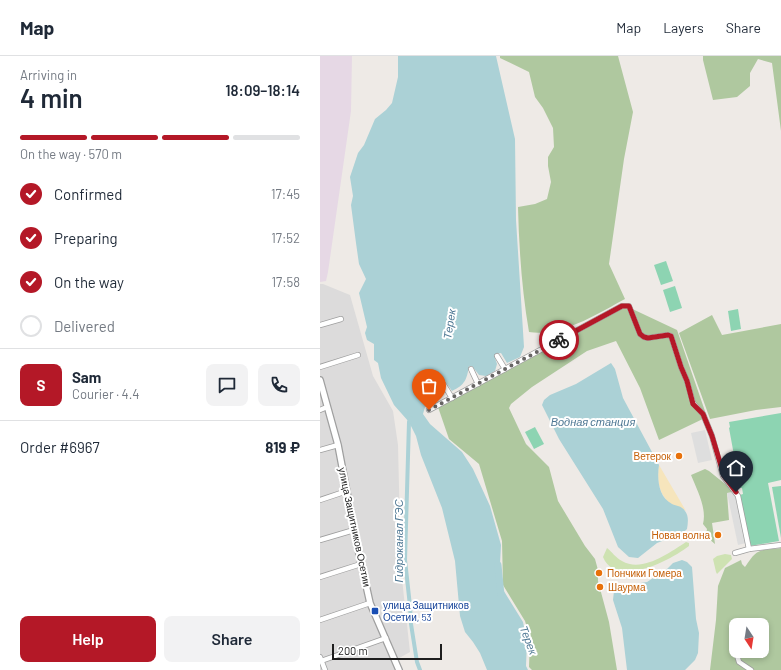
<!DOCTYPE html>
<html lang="en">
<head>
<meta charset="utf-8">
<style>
	body { margin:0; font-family:Barlow,sans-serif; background:#f2f2f3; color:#1f2937; height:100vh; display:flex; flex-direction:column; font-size:15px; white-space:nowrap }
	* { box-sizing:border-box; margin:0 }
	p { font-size:13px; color:#747a83 }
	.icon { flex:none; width:22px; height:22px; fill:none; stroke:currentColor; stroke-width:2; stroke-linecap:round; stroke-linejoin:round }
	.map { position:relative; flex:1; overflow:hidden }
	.details { display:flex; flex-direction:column; background:#fff; width:320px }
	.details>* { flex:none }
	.needle { width:26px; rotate:168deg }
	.tools { position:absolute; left:409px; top:562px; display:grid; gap:8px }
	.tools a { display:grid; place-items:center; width:40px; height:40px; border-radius:8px; background:#fff; box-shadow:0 2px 6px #0003; font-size:20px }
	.scale { position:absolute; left:12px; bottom:10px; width:110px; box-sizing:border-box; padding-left:4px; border:2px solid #1e1e1e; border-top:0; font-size:11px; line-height:14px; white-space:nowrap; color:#1e1e1e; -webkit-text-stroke:3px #fff; paint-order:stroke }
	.pin { position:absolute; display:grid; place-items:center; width:34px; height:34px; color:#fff; margin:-41px -17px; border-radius:50% 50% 50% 0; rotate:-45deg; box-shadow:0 0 4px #0007 }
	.pin .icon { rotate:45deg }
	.courier { position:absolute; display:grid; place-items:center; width:40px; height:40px; margin:-20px; border:3px solid #b41827; border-radius:50%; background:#fff; color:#222; box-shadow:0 1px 5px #0007 }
	.overview em { font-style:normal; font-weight:600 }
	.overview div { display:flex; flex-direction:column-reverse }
	.overview { display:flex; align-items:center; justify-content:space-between; height:68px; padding:0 20px }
	h1 { font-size:26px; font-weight:600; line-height:30px }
	.bar { display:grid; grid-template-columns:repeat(4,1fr); gap:6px 4px; align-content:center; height:48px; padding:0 20px }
	.bar i { height:5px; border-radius:3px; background:#e0e1e3 }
	.bar .active { background:#b41827 }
	.bar p { grid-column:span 4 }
	.line { display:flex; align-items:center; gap:10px; padding:0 20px; border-top:1px solid #e0e1e3 }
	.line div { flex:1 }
	.round { display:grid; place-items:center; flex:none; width:42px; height:42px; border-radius:8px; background:#f2f2f3 }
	ol { padding:0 20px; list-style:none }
	li { display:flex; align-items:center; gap:12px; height:44px }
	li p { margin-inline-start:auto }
	li .icon { padding:4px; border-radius:50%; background:#b41827; color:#fff; stroke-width:4 }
	li:last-child { color:#747a83 }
	li i { width:22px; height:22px; border:2px solid #e0e1e3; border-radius:50% }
	.primary-button { display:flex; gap:8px; margin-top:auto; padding:8px 20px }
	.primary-button a { flex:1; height:46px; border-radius:8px; background:#b41827; color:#fff; font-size:16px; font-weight:600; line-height:46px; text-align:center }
	.primary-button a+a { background:#f2f2f3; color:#1f2937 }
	header { display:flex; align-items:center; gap:24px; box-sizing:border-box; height:56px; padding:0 20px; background:#fff; border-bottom:1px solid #e0e1e3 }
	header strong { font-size:19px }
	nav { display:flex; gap:22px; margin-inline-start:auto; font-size:14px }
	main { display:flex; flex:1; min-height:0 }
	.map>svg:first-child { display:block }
	.residential { fill:#dcdbdb }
	.industrial { fill:#e6d8e5 }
	.grass { fill:#cee2b2 }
	.forest { fill:#afc89f; fill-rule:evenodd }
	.sand { fill:#f6e5bc }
	.pitch { fill:#8dd4b2 }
	.parking { fill:#dedede }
	.water { fill:#abd1d6 }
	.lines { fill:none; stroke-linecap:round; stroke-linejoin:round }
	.canal { stroke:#abd1d6; stroke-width:4 }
	.river { stroke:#abd1d6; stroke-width:7 }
	.minor-casing { stroke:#9f9f9f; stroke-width:6 }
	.tertiary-casing { stroke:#9f9f9f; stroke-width:8 }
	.minor { stroke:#fff; stroke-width:4.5 }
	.tertiary { stroke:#fff; stroke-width:5.5 }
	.done { stroke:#676564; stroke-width:4; stroke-dasharray:0 7.2 }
	.route { stroke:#b41827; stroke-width:5 }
	.food-dot { fill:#e8710a; stroke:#fff; stroke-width:1.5 }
	.transit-dot { fill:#1a4fb4; stroke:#fff; stroke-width:1.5 }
	.labels { text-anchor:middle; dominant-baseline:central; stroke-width:4; stroke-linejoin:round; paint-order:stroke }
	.food-label { font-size:10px; fill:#c56008; stroke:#fff; text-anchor:end }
	.street-label { font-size:10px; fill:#1e1e1e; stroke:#fff }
	.transit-label { font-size:10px; fill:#164399; stroke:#fff; text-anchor:start }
	.water-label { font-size:11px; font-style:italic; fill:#4f7894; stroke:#fff }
</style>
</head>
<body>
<header>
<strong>Map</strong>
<nav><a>Map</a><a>Layers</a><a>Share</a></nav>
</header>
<main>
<section class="details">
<div class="overview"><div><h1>4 min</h1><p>Arriving in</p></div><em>18:09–18:14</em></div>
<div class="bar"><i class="active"></i><i class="active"></i><i class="active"></i><i></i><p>On the way · 570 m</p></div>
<ol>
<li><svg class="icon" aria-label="check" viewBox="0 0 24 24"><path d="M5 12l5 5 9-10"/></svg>Confirmed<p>17:45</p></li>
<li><svg class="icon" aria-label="check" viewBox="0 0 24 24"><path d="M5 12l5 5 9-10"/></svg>Preparing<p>17:52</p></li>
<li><svg class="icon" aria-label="check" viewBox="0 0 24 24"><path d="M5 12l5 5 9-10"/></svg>On the way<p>17:58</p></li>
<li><i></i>Delivered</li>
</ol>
<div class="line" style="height:72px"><b class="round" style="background:#b41827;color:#fff">S</b><div><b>Sam</b><p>Courier · 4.4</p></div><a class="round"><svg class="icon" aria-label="chat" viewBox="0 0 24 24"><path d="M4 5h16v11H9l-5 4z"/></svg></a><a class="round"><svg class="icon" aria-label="phone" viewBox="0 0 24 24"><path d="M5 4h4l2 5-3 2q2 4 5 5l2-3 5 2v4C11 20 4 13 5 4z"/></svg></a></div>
<div class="line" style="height:52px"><div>Order #6967</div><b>819 ₽</b></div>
<div class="primary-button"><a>Help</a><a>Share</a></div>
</section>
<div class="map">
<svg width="461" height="614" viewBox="0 0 461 614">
	<rect width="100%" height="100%" fill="#eeeae6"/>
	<path class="residential" d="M0,228H3L30,239L53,320L73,355L78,389L81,514L90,596L72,606L75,614H0Z"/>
	<path class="industrial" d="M0,0H32L31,55L8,216L6,225L0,226Z"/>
	<g class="grass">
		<path d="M366,486L369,487V490C351,504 296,533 283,501L287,492C292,496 296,502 302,505C322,517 349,497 366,486Z"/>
		<path d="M405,498L411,499L412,503L397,518L396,516L393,503L397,500Z"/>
	</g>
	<g class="forest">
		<path d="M180,0H298L313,56L304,103L289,208L305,243C277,258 242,281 209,276C202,235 199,193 198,151L215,148L227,143L231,126L228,110V101L234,91L233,72L223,52L215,41L209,16L180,2Z"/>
		<path d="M383,0H461V75L452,7L438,3L430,17V30L417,41L393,44L383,4Z"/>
		<path d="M306,250L357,274L387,361L339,384L320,332L296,285L267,295L212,331L191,348L189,352L206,388L229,411L238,445L265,490L275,503L278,514V525L289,566L297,614H212L209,611L210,582L205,565L183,529L182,485L159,408L129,383L118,351Z"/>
		<path d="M392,259L402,279L461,268V351L436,354L390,363L359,277Z"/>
		<path d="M385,413L389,415L415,436L407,437L409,464L392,467L395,488L389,483H385L387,473L383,468C387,452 377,434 371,419Z"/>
		<path d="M461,492V614H390L396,564L398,530L405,512L421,504L422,508L425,511C438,491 439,495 461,492ZM416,569H442V595H416Z"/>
	</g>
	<path class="sand" d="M339,409L366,455C360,450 355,451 350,447C338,438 337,422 339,409Z"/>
	<g class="pitch">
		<path d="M346,205L353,225L341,229L334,209Z"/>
		<path d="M355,230L362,252L350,256L343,234Z"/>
		<path d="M418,253L421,273L411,275L408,255Z"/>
		<path d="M461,357V424L448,427L459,485L430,490L420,439L423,438L422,432H420L409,372L410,371L409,366Z"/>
		<path d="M215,371L224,388L214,393L205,376Z"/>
		<path d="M461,430V482L452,431Z"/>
	</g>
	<g class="parking">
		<path d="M385,374L392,404L378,407L371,377Z"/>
		<path d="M415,436L426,487L418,489L407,437Z"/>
	</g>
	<g class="water">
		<path d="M78,0H176L195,83L196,164L204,291L200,301L187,307L181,297L176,298L175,302L177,308L175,315L166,320L159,319L152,310H149C147,323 145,329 132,335L125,325L121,329L122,339L113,347L105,351L103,358L110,368L142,396L153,413L170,450L181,489L179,527L203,566L207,585L206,610L208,614H167L160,597L153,586L145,576L140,560L135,505L122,452L101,399L96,380L89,366L74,349L61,322L58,307L54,304V288L47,284L45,277L47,271L39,237L46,223L39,208L36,187L31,149L33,140L30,121L38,97L44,89L55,63L66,54L72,47L78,21Z"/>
		<path d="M291,307L295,313L303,342L339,409C337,422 338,441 352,448C357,450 362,450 365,455C369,460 368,467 367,473L363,477L337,487L318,502L309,501L298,491L283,453L239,383L222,349L224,344L230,339L256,328Z"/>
		<path d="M362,504L367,506L372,511L376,563L379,577L378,597L375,604L365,614H307L302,572L293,544L294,535L298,530L304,528H314L327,526L347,513L353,507Z"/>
	</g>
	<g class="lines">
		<path class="canal" d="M91,362L89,366L85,504L90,550L91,568L97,606L100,614"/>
		<path class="river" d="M178,509L181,539"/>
		<defs>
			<g id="minor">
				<path d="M0,269L21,263"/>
				<path d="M177,300L185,313"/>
				<path d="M0,311L38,299"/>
				<path d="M151,313L158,328"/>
				<path d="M124,329L132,342"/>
				<path d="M0,354L7,351"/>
				<path d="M109,354L302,250H309L320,278L324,281L328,282L347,279L351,280L361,311L367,325L373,347L383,358L392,380L403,420L418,440L429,493"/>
				<path d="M0,394L18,389"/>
				<path d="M0,444L27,435"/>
				<path d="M0,484L34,474"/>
				<path d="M415,497L429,493L461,489"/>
				<path d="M0,521L41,508"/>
				<path d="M0,564L50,547"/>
				<path d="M415,592L419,606L431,614"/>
				<path d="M0,601L5,614"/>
				<path d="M1,605L66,582"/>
			</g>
			<path id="tertiary" d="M0,324L18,389L36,484L50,547L79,614"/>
		</defs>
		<use href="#minor" class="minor-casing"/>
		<use href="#tertiary" class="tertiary-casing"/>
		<use href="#minor" class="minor"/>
		<use href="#tertiary" class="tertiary"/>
	</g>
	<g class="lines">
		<path class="done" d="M109,354L239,284"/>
		<path class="route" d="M239,284L302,250H309L320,278L324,281L328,282L348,279L351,280L361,311L367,325L373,348L383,358L392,380L404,420L416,436"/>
	</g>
	<g class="food-dot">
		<circle cx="359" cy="400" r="4"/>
		<circle cx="398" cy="479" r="4"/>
		<circle cx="279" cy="517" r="4"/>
		<circle cx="280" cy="531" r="4"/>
	</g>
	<rect class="transit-dot" x="51" y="551" width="8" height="8" rx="2"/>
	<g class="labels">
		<g class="food-label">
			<text x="351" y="400">Ветерок</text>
			<text x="390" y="479">Новая волна</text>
			<text x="287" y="517" text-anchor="start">Пончики Гомера</text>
			<text x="288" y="531" text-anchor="start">Шаурма</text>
		</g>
		<g class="street-label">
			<text transform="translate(35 471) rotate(78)">улица Защитников Осетии</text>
		</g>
		<g class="transit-label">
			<text x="63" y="549">улица Защитников<tspan x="63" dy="12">Осетии, 53</tspan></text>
		</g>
		<g class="water-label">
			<text transform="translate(129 268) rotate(-81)">Терек</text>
			<text x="273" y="365">Водная станция</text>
			<text transform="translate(78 485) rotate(-90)">Гидроканал ГЭС</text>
			<text transform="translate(209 584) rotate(69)">Терек</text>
		</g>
	</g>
</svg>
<div class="tools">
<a><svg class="needle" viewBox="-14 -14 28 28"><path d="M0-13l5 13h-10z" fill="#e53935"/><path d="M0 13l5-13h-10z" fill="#747a83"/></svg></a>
</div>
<div class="scale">200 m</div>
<div class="pin" style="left:109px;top:354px;background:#ea580c"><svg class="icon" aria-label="bag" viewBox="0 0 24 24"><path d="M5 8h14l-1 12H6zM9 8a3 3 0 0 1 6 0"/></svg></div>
<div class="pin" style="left:416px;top:436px;background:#1f2937"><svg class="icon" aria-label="home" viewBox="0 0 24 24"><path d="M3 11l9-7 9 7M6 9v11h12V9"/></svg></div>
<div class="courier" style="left:239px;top:284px"><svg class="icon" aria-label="bike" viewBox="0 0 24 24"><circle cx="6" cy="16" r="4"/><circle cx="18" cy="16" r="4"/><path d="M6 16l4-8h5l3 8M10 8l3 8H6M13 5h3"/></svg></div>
</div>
</main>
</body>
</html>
